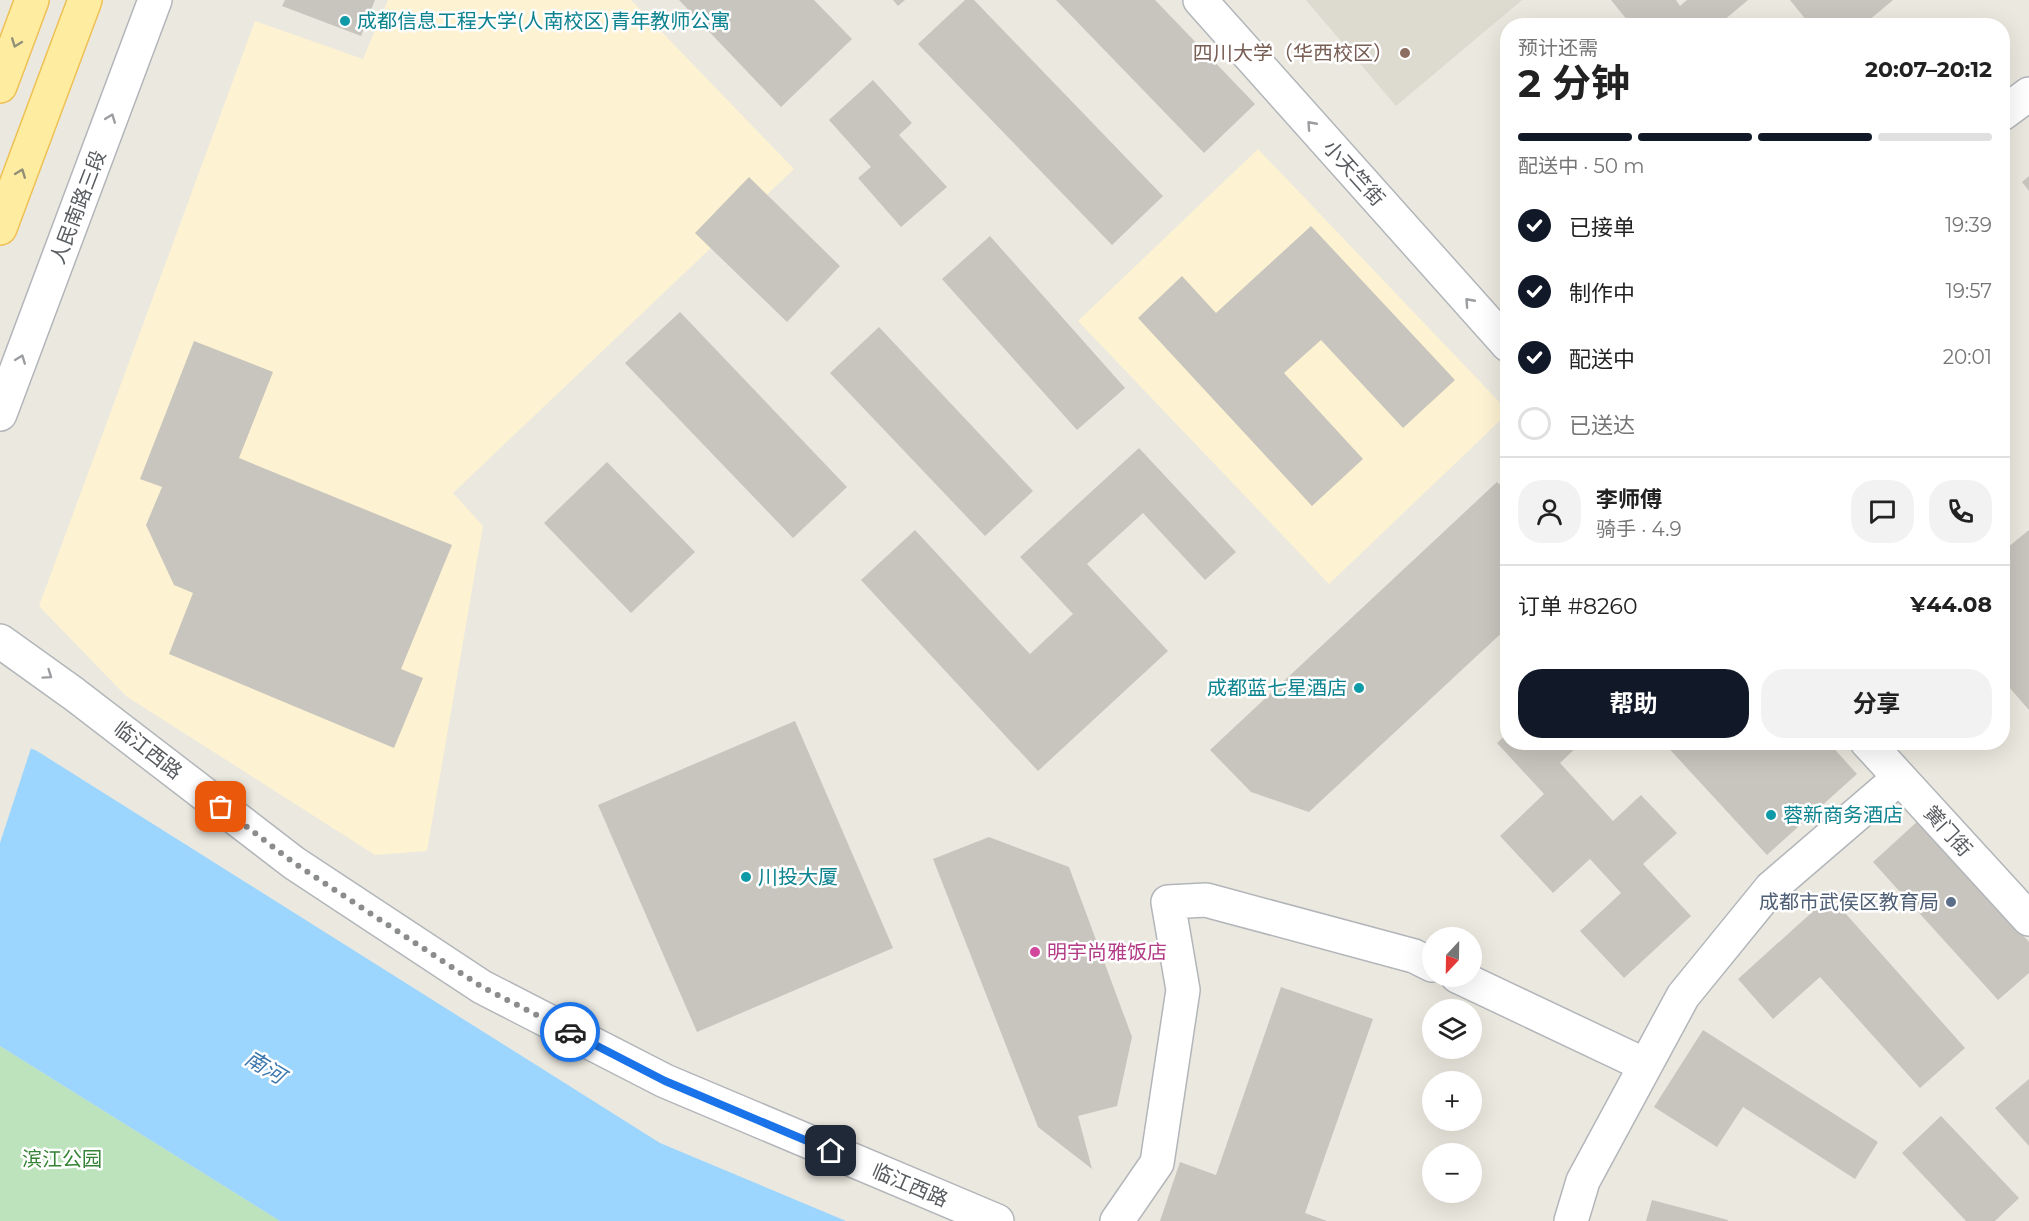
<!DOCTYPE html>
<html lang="zh">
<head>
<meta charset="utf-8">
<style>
	body { margin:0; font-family:Montserrat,"Noto Sans SC",sans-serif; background:#f2f2f2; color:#222; height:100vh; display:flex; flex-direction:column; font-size:22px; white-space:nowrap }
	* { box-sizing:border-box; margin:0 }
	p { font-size:20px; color:#767676 }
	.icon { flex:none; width:33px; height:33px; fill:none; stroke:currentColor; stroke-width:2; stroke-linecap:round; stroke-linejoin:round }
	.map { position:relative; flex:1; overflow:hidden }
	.panel { position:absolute; left:1500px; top:18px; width:510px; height:732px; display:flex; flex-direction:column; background:#fff; border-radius:24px; box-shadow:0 6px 24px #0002 }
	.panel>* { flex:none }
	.needle { width:39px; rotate:202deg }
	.buttons { position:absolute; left:1422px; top:927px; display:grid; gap:12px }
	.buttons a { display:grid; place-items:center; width:60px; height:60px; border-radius:50%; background:#fff; box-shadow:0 6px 24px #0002; font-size:30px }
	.pin { position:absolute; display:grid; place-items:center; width:51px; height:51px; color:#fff; margin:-26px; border-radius:12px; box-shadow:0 3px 9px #0006 }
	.courier { position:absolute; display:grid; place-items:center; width:60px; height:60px; margin:-30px; border:4px solid #1a73e8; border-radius:50%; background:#fff; color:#222; box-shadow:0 2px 8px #0007 }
	.overview em { font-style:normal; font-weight:700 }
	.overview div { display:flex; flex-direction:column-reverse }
	.overview { display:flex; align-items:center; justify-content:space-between; height:102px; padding:0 18px }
	h1 { font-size:39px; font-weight:700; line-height:45px }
	.bar { display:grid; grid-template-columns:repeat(4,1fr); gap:9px 6px; align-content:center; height:72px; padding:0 18px }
	.bar i { height:8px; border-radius:4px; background:#e0e0e0 }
	.bar .current { background:#111827 }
	.bar p { grid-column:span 4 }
	.line { display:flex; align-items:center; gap:15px; padding:0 18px; border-top:2px solid #e0e0e0 }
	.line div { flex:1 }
	.round { display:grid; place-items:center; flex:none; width:63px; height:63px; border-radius:24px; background:#f2f2f2 }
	ol { padding:0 18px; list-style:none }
	li { display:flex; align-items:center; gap:18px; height:66px }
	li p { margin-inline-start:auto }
	li .icon { padding:6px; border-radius:50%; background:#111827; color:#fff; stroke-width:4 }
	li:last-child { color:#767676 }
	li i { width:33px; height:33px; border:3px solid #e0e0e0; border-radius:50% }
	.cta { display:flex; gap:12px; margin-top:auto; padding:12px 18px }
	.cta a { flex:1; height:69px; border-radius:24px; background:#111827; color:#fff; font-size:24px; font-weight:700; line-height:69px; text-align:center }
	.cta a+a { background:#f2f2f2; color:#222 }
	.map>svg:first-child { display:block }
	.commercial { fill:#fdf2d2 }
	.education { fill:#dddad0 }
	.green { fill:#bce3bb }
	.water { fill:#9cd6fe }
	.pier { fill:#ebe8df }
	.building { fill:#c8c5be }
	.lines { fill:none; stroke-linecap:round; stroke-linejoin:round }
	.minor-casing { stroke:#b2b6ba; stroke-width:36 }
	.major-casing { stroke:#efc054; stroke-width:36 }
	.minor { stroke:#fff; stroke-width:33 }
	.major { stroke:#feeda1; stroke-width:33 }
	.oneway { stroke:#928f77 }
	.oneway2 { stroke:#9b9da0 }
	.done { stroke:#8b8d8c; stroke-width:6; stroke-dasharray:0 10.8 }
	.route { stroke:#1a73e8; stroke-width:8 }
	.culture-dot { fill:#0f9aa8; stroke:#fff; stroke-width:2 }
	.education-dot { fill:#8d6e63; stroke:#fff; stroke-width:2 }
	.service-dot { fill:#5c6f8a; stroke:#fff; stroke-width:2 }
	.hotel-dot { fill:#d1479c; stroke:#fff; stroke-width:2 }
	.labels { text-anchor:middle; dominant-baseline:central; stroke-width:5; stroke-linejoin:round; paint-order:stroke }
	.culture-label { font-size:20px; fill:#0d838f; stroke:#fff; text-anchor:start }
	.education-label { font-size:20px; fill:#785e54; stroke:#fff; text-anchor:end }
	.street-label { font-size:20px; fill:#585c60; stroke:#fff }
	.service-label { font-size:20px; fill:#4e5e75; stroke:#fff; text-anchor:end }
	.hotel-label { font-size:20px; fill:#b23c85; stroke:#fff; text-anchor:start }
	.park-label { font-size:20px; fill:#358336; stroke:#fff }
	.water-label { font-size:21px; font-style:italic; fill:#3b77ae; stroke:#fff }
</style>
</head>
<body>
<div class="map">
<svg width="2029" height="1221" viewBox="0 0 2029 1221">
	<rect width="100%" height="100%" fill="#ebe8df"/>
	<g class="commercial">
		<path d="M388,0H631L794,169L453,493L483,526L427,851L375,855L126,696L39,606L255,21L363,59Z"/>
		<path d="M1258,149L1507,410V414L1329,584L1078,321Z"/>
	</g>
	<path class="education" d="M1306,0H1522L1396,106Z"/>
	<path class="green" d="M0,1046L280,1221H0Z"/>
	<path class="water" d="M0,735L37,751L660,1143L846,1221H280L0,1046Z"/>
	<path class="pier" d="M0,732L32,745L0,843Z"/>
	<g class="building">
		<path d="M285,0H375L361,36L282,6Z"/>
		<path d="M679,0H814L852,39L781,107Z"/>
		<path d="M893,0H905L898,6Z"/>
		<path d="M965,0H974L1163,196L1112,245L918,44Z"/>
		<path d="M1056,0H1155L1255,104L1204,153Z"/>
		<path d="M1611,0H1676L1680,6L1687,0H1748L1717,26H1632Z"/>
		<path d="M1790,0H1893L1862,26H1811Z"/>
		<path d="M873,80L912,123L899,135L947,187L901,227L858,178L871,167L829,120Z"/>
		<path d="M2029,176V191L2022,182Z"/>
		<path d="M749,177L840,266L787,322L695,233Z"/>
		<path d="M1311,226L1455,380L1403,428L1321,340L1284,373L1363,459L1312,506L1138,318L1182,276L1216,313Z"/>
		<path d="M990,236L1125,388L1077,430L942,279Z"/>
		<path d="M680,312L847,487L793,538L625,363Z"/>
		<path d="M879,327L1033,491L985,536L830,373Z"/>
		<path d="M194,341L273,372L239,458L452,545L401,669L423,678L394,748L169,654L193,593L174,585L146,525L162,487L140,479Z"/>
		<path d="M1139,448L1236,552L1205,580L1143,513L1087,564L1168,651L1038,771L861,580L915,530L1030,654L1073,614L1020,557Z"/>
		<path d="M607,462L695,552L631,613L544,523Z"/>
		<path d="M1497,482L1508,493V627L1309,812L1251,792L1210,750Z"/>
		<path d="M2029,530V710L2002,679V552Z"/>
		<path d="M795,721L893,948L697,1032L598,805Z"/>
		<path d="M1508,733V742H1582L1560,763L1613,821L1641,795L1677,833L1643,864L1691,916L1624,978L1580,931L1621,893L1590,859L1553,893L1500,836L1544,794L1497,743Z"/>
		<path d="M1663,742H1828L1857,774L1767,855Z"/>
		<path d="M1919,820L2029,942V973L1998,1000L1873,862Z"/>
		<path d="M989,837L1069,867L1132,1037L1117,1106L1078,1116L1092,1169L1038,1127L933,859Z"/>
		<path d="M1830,896L1965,1048L1920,1088L1820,977L1773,1019L1738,979Z"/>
		<path d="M1281,987L1373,1019L1305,1213L1327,1221H1160L1180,1162L1216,1175Z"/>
		<path d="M1703,1030L1878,1142L1855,1179L1743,1107L1717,1147L1654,1107Z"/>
		<path d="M2029,1079V1146L1995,1108Z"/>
		<path d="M1941,1116L2019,1198L1995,1221H1966L1902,1153Z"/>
		<path d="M1652,1200L1728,1220V1221H1646Z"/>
	</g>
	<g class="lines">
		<defs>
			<g id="minor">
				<path d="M1200,0L1508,345"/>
				<path d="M2002,114L2029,94"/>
				<path d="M0,414L155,0"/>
				<path d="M0,641L74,694L294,863L482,987L665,1081L997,1221"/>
				<path d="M1867,742L2029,919"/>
				<path d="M1457,976L1645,1065"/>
				<path d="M1117,1221L1157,1163L1183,990L1168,902L1206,900L1414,956L1432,965"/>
				<path d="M1571,1221L1583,1181L1683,996L1771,888L1899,778"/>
			</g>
			<g id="major">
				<path d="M0,86L32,0"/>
				<path d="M0,228L85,0"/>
			</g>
		</defs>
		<use href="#minor" class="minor-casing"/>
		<use href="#major" class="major-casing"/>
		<use href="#minor" class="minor"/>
		<use href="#major" class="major"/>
	</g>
	<defs><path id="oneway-chevron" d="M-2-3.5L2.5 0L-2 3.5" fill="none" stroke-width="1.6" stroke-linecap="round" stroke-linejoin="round" transform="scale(1.5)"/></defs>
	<g class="oneway">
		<use href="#oneway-chevron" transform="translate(16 43) rotate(111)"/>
		<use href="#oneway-chevron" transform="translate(21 173) rotate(-69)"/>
	</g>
	<g class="oneway2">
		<use href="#oneway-chevron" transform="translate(111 118) rotate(-69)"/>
		<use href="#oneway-chevron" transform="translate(1311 125) rotate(-132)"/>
		<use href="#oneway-chevron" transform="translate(1469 302) rotate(-132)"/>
		<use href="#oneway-chevron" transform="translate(21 359) rotate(-69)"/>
		<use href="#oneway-chevron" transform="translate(48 675) rotate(35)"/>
	</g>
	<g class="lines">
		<path class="done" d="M221,807L294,863L482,987L570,1032"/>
		<path class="route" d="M570,1032L665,1081L831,1151"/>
	</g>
	<g class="culture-dot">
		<circle cx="345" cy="21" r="6"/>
		<circle cx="1359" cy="688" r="6"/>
		<circle cx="1771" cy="815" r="6"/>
		<circle cx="746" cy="877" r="6"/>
	</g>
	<circle class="education-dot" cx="1405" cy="53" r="6"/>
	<circle class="service-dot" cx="1951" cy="902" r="6"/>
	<circle class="hotel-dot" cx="1035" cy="952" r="6"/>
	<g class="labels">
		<g class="culture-label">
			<text x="357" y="21">成都信息工程大学(人南校区)青年教师公寓</text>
			<text x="1347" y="688" text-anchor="end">成都蓝七星酒店</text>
			<text x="1783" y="815">蓉新商务酒店</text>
			<text x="758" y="877">川投大厦</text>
		</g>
		<g class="education-label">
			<text x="1393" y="53">四川大学（华西校区）</text>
		</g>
		<g class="street-label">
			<text transform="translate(1354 173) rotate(48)">小天竺街</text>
			<text transform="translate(78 207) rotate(-69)">人民南路三段</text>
			<text transform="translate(148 750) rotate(38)">临江西路</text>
			<text transform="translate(1948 831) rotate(48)">黉门街</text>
			<text transform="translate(910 1185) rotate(23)">临江西路</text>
		</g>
		<g class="service-label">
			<text x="1939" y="902">成都市武侯区教育局</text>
		</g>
		<g class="hotel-label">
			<text x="1047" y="952">明宇尚雅饭店</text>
		</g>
		<g class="park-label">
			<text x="62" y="1159">滨江公园</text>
		</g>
		<g class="water-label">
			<text transform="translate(265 1067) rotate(31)">南河</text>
		</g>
	</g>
</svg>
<div class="buttons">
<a><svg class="needle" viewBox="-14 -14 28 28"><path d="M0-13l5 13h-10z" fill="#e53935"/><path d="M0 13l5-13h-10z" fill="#767676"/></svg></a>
<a><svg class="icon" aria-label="layers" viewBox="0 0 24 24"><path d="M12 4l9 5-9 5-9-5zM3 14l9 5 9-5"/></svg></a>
<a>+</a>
<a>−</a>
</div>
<div class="pin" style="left:221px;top:807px;background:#ea580c"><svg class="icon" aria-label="bag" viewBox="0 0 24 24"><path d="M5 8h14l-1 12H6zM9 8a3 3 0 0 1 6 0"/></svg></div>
<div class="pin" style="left:831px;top:1151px;background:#1f2937"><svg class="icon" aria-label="home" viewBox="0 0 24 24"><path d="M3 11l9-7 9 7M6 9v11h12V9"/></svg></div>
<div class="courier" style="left:570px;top:1032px"><svg class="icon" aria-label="car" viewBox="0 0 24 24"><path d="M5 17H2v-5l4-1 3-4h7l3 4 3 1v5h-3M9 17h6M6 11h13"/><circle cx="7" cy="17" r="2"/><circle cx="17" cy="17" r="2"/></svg></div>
<section class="panel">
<div class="overview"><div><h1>2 分钟</h1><p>预计还需</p></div><em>20:07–20:12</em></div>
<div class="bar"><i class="current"></i><i class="current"></i><i class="current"></i><i></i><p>配送中 · 50 m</p></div>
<ol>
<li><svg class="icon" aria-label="check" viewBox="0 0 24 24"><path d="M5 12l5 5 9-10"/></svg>已接单<p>19:39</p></li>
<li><svg class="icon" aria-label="check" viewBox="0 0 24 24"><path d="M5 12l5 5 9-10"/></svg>制作中<p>19:57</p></li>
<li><svg class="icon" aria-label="check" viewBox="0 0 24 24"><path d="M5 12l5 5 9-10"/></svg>配送中<p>20:01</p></li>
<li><i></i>已送达</li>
</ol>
<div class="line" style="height:108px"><a class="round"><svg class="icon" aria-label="person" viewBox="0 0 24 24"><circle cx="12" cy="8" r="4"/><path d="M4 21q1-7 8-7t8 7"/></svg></a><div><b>李师傅</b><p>骑手 · 4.9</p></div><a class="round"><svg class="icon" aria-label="chat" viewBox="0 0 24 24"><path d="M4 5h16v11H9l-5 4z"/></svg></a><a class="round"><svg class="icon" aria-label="phone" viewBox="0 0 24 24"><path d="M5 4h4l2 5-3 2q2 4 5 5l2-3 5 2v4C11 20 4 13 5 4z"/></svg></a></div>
<div class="line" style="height:78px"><div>订单 #8260</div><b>¥44.08</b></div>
<div class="cta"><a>帮助</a><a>分享</a></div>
</section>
</div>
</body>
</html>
